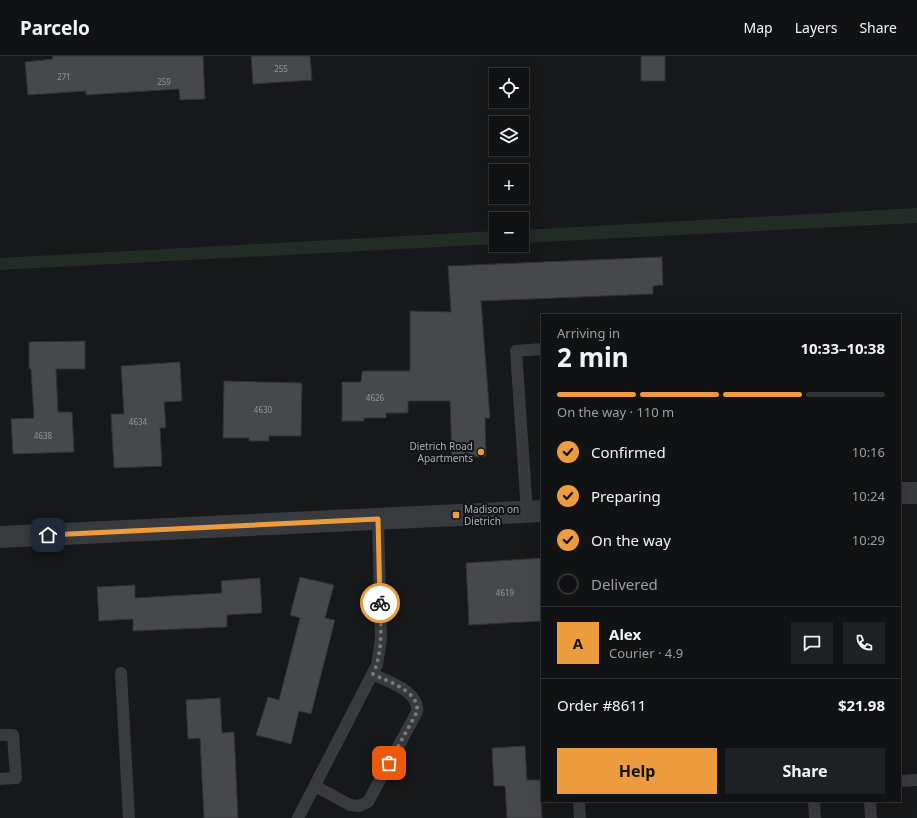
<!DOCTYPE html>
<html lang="en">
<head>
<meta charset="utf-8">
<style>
	body { margin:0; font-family:"Noto Sans",sans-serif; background:#1e2021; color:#f1f3f6; height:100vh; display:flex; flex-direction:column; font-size:15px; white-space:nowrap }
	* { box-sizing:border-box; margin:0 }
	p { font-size:13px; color:#9c9ea0 }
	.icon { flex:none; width:22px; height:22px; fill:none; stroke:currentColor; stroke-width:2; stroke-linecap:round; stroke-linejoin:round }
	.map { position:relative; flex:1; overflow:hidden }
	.drawer { position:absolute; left:541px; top:258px; width:360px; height:488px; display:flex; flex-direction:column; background:#111213; border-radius:0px; box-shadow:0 4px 16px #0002,0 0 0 1px #303233 }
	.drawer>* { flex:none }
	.fabs { position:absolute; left:489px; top:12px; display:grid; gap:8px }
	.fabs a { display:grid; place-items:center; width:40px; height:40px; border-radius:0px; background:#111213; box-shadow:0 4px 16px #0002,0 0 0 1px #303233; font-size:20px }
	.pin { position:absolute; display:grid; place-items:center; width:34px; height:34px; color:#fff; margin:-17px; border-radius:8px; box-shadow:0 2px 6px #0006 }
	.courier { position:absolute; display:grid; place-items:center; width:40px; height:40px; margin:-20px; border:3px solid #ec9b3d; border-radius:50%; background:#fff; color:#222; box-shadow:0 1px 5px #0007 }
	.overview em { font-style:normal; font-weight:700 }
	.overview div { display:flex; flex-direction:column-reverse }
	.overview { display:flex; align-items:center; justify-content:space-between; height:68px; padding:0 16px }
	h1 { font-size:26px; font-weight:700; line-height:30px }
	.bar { display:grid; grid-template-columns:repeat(4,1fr); gap:6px 4px; align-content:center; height:48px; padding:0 16px }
	.bar i { height:5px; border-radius:3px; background:#303233 }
	.bar .selected { background:#ec9b3d }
	.bar p { grid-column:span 4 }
	.line { display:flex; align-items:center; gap:10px; padding:0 16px; border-top:1px solid #303233 }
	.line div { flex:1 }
	.round { display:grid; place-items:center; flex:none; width:42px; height:42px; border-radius:0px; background:#1e2021 }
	ol { padding:0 16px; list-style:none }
	li { display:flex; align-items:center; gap:12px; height:44px }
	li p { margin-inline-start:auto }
	li .icon { padding:4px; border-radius:50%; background:#ec9b3d; color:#111; stroke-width:4 }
	li:last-child { color:#9c9ea0 }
	li i { width:22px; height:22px; border:2px solid #303233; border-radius:50% }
	.primary-button { display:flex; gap:8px; margin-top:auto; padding:8px 16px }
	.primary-button a { flex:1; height:46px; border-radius:0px; background:#ec9b3d; color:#111; font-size:16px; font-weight:700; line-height:46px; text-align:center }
	.primary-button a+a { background:#1e2021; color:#f1f3f6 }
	header { display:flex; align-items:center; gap:24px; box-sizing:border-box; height:56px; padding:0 20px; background:#111213; border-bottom:1px solid #303233 }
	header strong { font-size:19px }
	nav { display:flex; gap:22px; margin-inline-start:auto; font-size:14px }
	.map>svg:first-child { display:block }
	.green { fill:#232c24 }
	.building { fill:#46484c; stroke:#313235 }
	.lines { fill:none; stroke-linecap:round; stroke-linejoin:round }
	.service { stroke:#383a3e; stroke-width:12 }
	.minor { stroke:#383a3e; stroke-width:22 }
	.done { stroke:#777b81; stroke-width:4; stroke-dasharray:0 7.2 }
	.route { stroke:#ec9b3d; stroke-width:5 }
	.poi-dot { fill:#ec9b3d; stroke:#121314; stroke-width:1.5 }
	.labels { text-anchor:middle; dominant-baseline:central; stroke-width:4; stroke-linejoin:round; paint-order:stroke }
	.number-label { font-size:8px; fill:#91969e }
	.poi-label { font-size:10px; fill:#aab0b9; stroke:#121314; text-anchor:end }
</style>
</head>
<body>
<header>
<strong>Parcelo</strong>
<nav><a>Map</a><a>Layers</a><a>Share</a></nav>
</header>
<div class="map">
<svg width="917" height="762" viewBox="0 0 917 762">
	<rect width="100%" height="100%" fill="#171819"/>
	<g class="green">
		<path d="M917,152V167L522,187V174Z"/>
		<path d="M496,175V188L0,214V202Z"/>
	</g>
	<g class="building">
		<path d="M52,0H203L205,43L180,44L179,33L86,39V35L28,39L25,6L53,3Z"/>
		<path d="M251,0H310L312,24L253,28Z"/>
		<rect x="641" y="0" width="24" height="25"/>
		<path d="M662,201L663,229L653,230V238L481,245L490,362H485L486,400L452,402L450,345H408V357H386V362H364V365H342V326H361L362,315H410V255L451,256L448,210Z"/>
		<path d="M85,285V313H56L58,356H72L74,396L13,398L11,363L34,362L31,313H29V286Z"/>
		<path d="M180,306L182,345L164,346L166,372H160L162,410L114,412L111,358H124L121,310Z"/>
		<path d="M224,325L302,327L301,380H269V385H249V382H223Z"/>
		<path d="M542,502V565L469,569L466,507Z"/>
		<path d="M300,521L334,529L325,562L335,564L311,658L299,655L291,688L256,679L268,641L279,644L300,562L290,559Z"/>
		<path d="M260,522L262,557L227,559V571L133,575V563L99,565L97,531L135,529V542L222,537L221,525Z"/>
		<path d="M220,642L222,677L234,676L238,762H204L200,682L188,683L186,644Z"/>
		<path d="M525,690L527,724H540L542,762H507L505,730H494L492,692Z"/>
	</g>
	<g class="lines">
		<g class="service">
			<path d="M527,456L516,295L542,293"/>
			<path d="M121,617L129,762"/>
			<path d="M0,679H13L16,722L0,723"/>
			<path d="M900,725L917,724"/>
			<path d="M315,730L350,749L359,750L368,746L417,656C420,635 388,626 373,618"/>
			<path d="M579,745L580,762"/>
			<path d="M814,745L815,762"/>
			<path d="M870,745L871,762"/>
			<path d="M298,762L377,609L381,583L378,463"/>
		</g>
		<g class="minor">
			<path d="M900,437H917"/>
			<path d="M0,481L542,455"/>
		</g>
	</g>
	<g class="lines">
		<path class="done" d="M380,547C381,571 383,596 373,618C388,626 420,635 417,656L389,707"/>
		<path class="route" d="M48,479L378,463L380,547"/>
	</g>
	<g class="poi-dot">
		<circle cx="481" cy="396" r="4"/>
		<rect x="452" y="455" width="8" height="8" rx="2"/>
	</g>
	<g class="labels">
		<g class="number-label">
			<text x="281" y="12">255</text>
			<text x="64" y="20">271</text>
			<text x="164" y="25">259</text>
			<text x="375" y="341">4626</text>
			<text x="263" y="353">4630</text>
			<text x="138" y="365">4634</text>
			<text x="43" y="379">4638</text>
			<text x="505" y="536">4619</text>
		</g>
		<g class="poi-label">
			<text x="473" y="390">Dietrich Road<tspan x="473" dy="12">Apartments</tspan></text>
			<text x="464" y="453" text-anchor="start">Madison on<tspan x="464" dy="12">Dietrich</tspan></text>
		</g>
	</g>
</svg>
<div class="fabs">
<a><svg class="icon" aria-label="locate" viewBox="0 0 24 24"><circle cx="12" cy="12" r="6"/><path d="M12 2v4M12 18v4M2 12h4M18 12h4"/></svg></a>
<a><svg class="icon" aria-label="layers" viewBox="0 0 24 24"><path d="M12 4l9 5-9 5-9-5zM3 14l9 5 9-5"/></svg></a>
<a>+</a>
<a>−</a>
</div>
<div class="pin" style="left:389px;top:707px;background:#ea580c"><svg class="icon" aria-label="bag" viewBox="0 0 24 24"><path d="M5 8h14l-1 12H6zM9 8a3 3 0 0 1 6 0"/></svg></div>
<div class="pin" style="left:48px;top:479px;background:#1f2937"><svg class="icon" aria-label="home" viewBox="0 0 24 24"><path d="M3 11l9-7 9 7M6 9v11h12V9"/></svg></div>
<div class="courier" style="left:380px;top:547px"><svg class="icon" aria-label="bike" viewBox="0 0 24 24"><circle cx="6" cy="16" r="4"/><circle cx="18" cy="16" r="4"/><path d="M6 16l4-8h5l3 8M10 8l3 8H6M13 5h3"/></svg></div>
<section class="drawer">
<div class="overview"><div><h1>2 min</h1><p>Arriving in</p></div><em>10:33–10:38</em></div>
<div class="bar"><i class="selected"></i><i class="selected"></i><i class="selected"></i><i></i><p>On the way · 110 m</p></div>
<ol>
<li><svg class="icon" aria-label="check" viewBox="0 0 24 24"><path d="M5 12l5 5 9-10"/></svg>Confirmed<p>10:16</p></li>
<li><svg class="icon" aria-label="check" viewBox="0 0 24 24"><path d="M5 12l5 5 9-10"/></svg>Preparing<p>10:24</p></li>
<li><svg class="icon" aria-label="check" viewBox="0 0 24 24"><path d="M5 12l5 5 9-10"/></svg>On the way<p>10:29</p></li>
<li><i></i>Delivered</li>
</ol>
<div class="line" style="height:72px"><b class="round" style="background:#ec9b3d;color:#111">A</b><div><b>Alex</b><p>Courier · 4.9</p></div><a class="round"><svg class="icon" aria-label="chat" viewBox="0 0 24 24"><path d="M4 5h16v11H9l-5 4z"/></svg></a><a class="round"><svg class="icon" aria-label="phone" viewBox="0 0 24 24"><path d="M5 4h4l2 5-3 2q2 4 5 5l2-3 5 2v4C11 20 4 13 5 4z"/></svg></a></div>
<div class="line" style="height:52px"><div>Order #8611</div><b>$21.98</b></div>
<div class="primary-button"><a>Help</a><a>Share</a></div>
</section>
</div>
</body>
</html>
